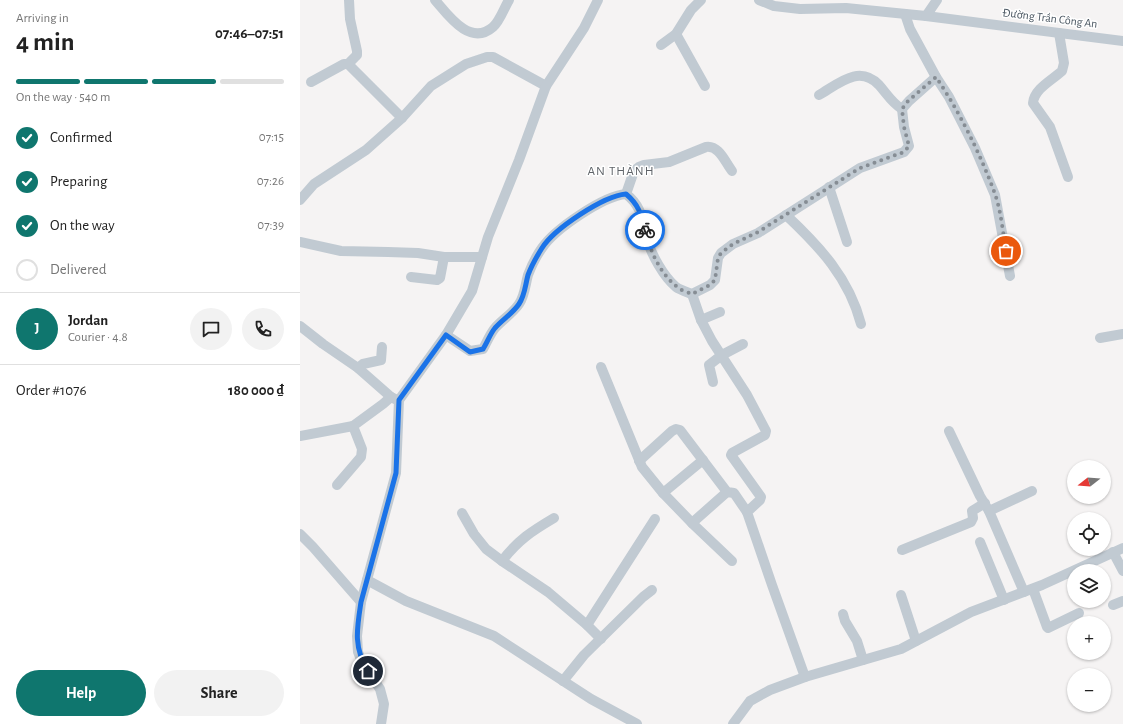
<!DOCTYPE html>
<html lang="en">
<head>
<meta charset="utf-8">
<style>
	body { margin:0; font-family:"Alegreya Sans",sans-serif; background:#f2f2f2; color:#222; height:100vh; display:flex; flex-direction:column; font-size:15px; white-space:nowrap }
	* { box-sizing:border-box; margin:0 }
	p { font-size:13px; color:#767676 }
	.icon { flex:none; width:22px; height:22px; fill:none; stroke:currentColor; stroke-width:2; stroke-linecap:round; stroke-linejoin:round }
	.map { position:relative; flex:1; overflow:hidden }
	.sheet { display:flex; flex-direction:column; background:#fff; width:300px }
	.sheet>* { flex:none }
	.needle { width:26px; rotate:253deg }
	.fabs { position:absolute; left:767px; top:460px; display:grid; gap:8px }
	.fabs a { display:grid; place-items:center; width:44px; height:44px; border-radius:50%; background:#fff; box-shadow:0 1px 3px #0004; font-size:20px }
	.pin { position:absolute; display:grid; place-items:center; width:34px; height:34px; color:#fff; margin:-17px; border:2px solid #fff; border-radius:50%; box-shadow:0 1px 4px #0007 }
	.courier { position:absolute; display:grid; place-items:center; width:40px; height:40px; margin:-20px; border:3px solid #1a73e8; border-radius:50%; background:#fff; color:#222; box-shadow:0 1px 5px #0007 }
	.head em { font-style:normal; font-weight:700 }
	.head div { display:flex; flex-direction:column-reverse }
	.head { display:flex; align-items:center; justify-content:space-between; height:68px; padding:0 16px }
	h1 { font-size:26px; font-weight:700; line-height:30px }
	.bar { display:grid; grid-template-columns:repeat(4,1fr); gap:6px 4px; align-content:center; height:48px; padding:0 16px }
	.bar i { height:5px; border-radius:3px; background:#e0e0e0 }
	.bar .on { background:#0f766e }
	.bar p { grid-column:span 4 }
	.line { display:flex; align-items:center; gap:10px; padding:0 16px; border-top:1px solid #e0e0e0 }
	.line div { flex:1 }
	.round { display:grid; place-items:center; flex:none; width:42px; height:42px; border-radius:21px; background:#f2f2f2 }
	ol { padding:0 16px; list-style:none }
	li { display:flex; align-items:center; gap:12px; height:44px }
	li p { margin-inline-start:auto }
	li .icon { padding:4px; border-radius:50%; background:#0f766e; color:#fff; stroke-width:4 }
	li:last-child { color:#767676 }
	li i { width:22px; height:22px; border:2px solid #e0e0e0; border-radius:50% }
	.action { display:flex; gap:8px; margin-top:auto; padding:8px 16px }
	.action a { flex:1; height:46px; border-radius:24px; background:#0f766e; color:#fff; font-size:16px; font-weight:700; line-height:46px; text-align:center }
	.action a+a { background:#f2f2f2; color:#222 }
	main { display:flex; flex:1; min-height:0 }
	.map>svg:first-child { display:block }
	.lines { fill:none; stroke-linecap:round; stroke-linejoin:round }
	.minor { stroke:#c1cad2; stroke-width:10 }
	.done { stroke:#868d94; stroke-width:4; stroke-dasharray:0 7.2 }
	.route { stroke:#1a73e8; stroke-width:5 }
	.labels { text-anchor:middle; dominant-baseline:central; stroke-width:3; stroke-linejoin:round; paint-order:stroke }
	.street-label { font-size:12px; fill:#4a5661; stroke:#fff }
	.neighbourhood-label { font-size:13px; letter-spacing:1px; fill:#5f6368; stroke:#fff }
</style>
</head>
<body>
<main>
<section class="sheet">
<div class="head"><div><h1>4 min</h1><p>Arriving in</p></div><em>07:46–07:51</em></div>
<div class="bar"><i class="on"></i><i class="on"></i><i class="on"></i><i></i><p>On the way · 540 m</p></div>
<ol>
<li><svg class="icon" aria-label="check" viewBox="0 0 24 24"><path d="M5 12l5 5 9-10"/></svg>Confirmed<p>07:15</p></li>
<li><svg class="icon" aria-label="check" viewBox="0 0 24 24"><path d="M5 12l5 5 9-10"/></svg>Preparing<p>07:26</p></li>
<li><svg class="icon" aria-label="check" viewBox="0 0 24 24"><path d="M5 12l5 5 9-10"/></svg>On the way<p>07:39</p></li>
<li><i></i>Delivered</li>
</ol>
<div class="line" style="height:72px"><b class="round" style="background:#0f766e;color:#fff">J</b><div><b>Jordan</b><p>Courier · 4.8</p></div><a class="round"><svg class="icon" aria-label="chat" viewBox="0 0 24 24"><path d="M4 5h16v11H9l-5 4z"/></svg></a><a class="round"><svg class="icon" aria-label="phone" viewBox="0 0 24 24"><path d="M5 4h4l2 5-3 2q2 4 5 5l2-3 5 2v4C11 20 4 13 5 4z"/></svg></a></div>
<div class="line" style="height:52px"><div>Order #1076</div><b>180 000 ₫</b></div>
<div class="action"><a>Help</a><a>Share</a></div>
</section>
<div class="map">
<svg width="823" height="724" viewBox="0 0 823 724">
	<rect width="100%" height="100%" fill="#f5f3f3"/>
	<g class="lines">
		<g class="minor">
			<path d="M135,0C148,15 170,47 193,27C200,21 204,8 209,0"/>
			<path d="M459,0L474,6L500,9L546,8L626,16L823,41"/>
			<path d="M605,14L610,29L636,77L649,97L675,148L695,195L710,276"/>
			<path d="M626,16L637,0"/>
			<path d="M759,33L764,63L762,71C752,80 734,89 733,103L750,127L768,177"/>
			<path d="M376,34L405,86"/>
			<path d="M361,45L376,34L391,10L401,0"/>
			<path d="M48,64L57,55V51L50,19L49,0"/>
			<path d="M11,82L44,64H48L102,118"/>
			<path d="M519,95C538,84 559,64 579,85C587,94 592,103 602,109"/>
			<path d="M529,187L547,242"/>
			<path d="M326,194L334,171L339,167L344,165L369,162L406,147C419,145 425,162 432,171"/>
			<path d="M0,200L14,184L66,150L102,118L131,86L166,64L187,57H193L246,86"/>
			<path d="M486,215C520,247 549,278 561,324"/>
			<path d="M0,242L41,251L88,252L118,253L144,257"/>
			<path d="M111,277L137,280L140,278L144,257H182"/>
			<path d="M392,294L401,320L412,341L447,395L466,431L465,435L432,453L431,455L461,497L460,500L447,512L472,585L505,677"/>
			<path d="M401,320L420,312"/>
			<path d="M0,326L23,344L58,368L91,397"/>
			<path d="M146,335L170,351L183,349C187,342 190,334 195,328C202,320 213,313 219,304C225,295 225,286 228,275C231,267 237,255 242,248C255,229 303,196 326,194C343,207 342,221 347,240C352,255 363,276 376,287C380,290 387,292 392,294L410,285L415,280L418,258L421,253L433,244L458,233L560,168L604,152L609,146L604,127L602,109L609,101L636,77"/>
			<path d="M800,338L823,334"/>
			<path d="M301,367L342,467L363,493L392,523"/>
			<path d="M58,368L63,364L81,360L82,347"/>
			<path d="M413,382L409,365L422,355L443,344"/>
			<path d="M649,431L680,496L689,511L724,592"/>
			<path d="M0,436L53,426L83,404L91,397L95,399"/>
			<path d="M339,461L372,431L376,429L380,430L427,492L434,493L447,512"/>
			<path d="M37,485L61,457L62,449L53,426"/>
			<path d="M427,492L392,523L432,561"/>
			<path d="M363,493L403,460"/>
			<path d="M689,511L732,491"/>
			<path d="M162,513L174,534L186,549L202,561"/>
			<path d="M254,518C232,531 218,540 202,561L248,592L287,625L301,639"/>
			<path d="M0,534L13,547L61,602"/>
			<path d="M680,542L704,600"/>
			<path d="M602,550L671,522L673,518L672,511L685,503"/>
			<path d="M813,552L823,571"/>
			<path d="M67,580L106,601L194,636L291,699L337,724"/>
			<path d="M733,589L747,627L748,628L779,613"/>
			<path d="M601,595L616,641"/>
			<path d="M813,605L823,601"/>
			<path d="M543,614L545,621L557,641L563,660"/>
			<path d="M287,625L355,519"/>
			<path d="M263,681L284,655L343,597L352,590"/>
			<path d="M81,724L84,704L80,689L62,662L58,652L57,636L61,602L96,473L99,400L146,335L172,291L188,237L219,160L246,86L284,28L298,0"/>
			<path d="M433,724L450,701L470,690L505,677L601,649L671,612L742,585L823,548"/>
		</g>
	</g>
	<g class="lines">
		<path class="done" d="M345,230C350,250 359,272 376,286C380,290 387,292 392,294L410,285L415,280L418,258L421,253L433,244L458,232L560,168L604,152L609,146L604,127L602,109L608,101L636,77C660,113 680,153 695,194C701,211 703,233 706,251"/>
		<path class="route" d="M68,671C53,647 57,628 61,602L96,473L99,400L146,335L170,352L183,349C187,343 190,334 195,328C202,320 213,313 219,304C225,295 225,286 228,275C231,267 237,256 242,248C254,229 303,196 326,194C339,205 341,214 345,230"/>
	</g>
	<g class="labels">
		<g class="street-label">
			<text transform="translate(750 18) rotate(7)">Đường Trần Công An</text>
		</g>
		<g class="neighbourhood-label">
			<text x="321" y="171">AN THÀNH</text>
		</g>
	</g>
</svg>
<div class="fabs">
<a><svg class="needle" viewBox="-14 -14 28 28"><path d="M0-13l5 13h-10z" fill="#e53935"/><path d="M0 13l5-13h-10z" fill="#767676"/></svg></a>
<a><svg class="icon" aria-label="locate" viewBox="0 0 24 24"><circle cx="12" cy="12" r="6"/><path d="M12 2v4M12 18v4M2 12h4M18 12h4"/></svg></a>
<a><svg class="icon" aria-label="layers" viewBox="0 0 24 24"><path d="M12 4l9 5-9 5-9-5zM3 14l9 5 9-5"/></svg></a>
<a>+</a>
<a>−</a>
</div>
<div class="pin" style="left:706px;top:251px;background:#ea580c"><svg class="icon" aria-label="bag" viewBox="0 0 24 24"><path d="M5 8h14l-1 12H6zM9 8a3 3 0 0 1 6 0"/></svg></div>
<div class="pin" style="left:68px;top:671px;background:#1f2937"><svg class="icon" aria-label="home" viewBox="0 0 24 24"><path d="M3 11l9-7 9 7M6 9v11h12V9"/></svg></div>
<div class="courier" style="left:345px;top:230px"><svg class="icon" aria-label="bike" viewBox="0 0 24 24"><circle cx="6" cy="16" r="4"/><circle cx="18" cy="16" r="4"/><path d="M6 16l4-8h5l3 8M10 8l3 8H6M13 5h3"/></svg></div>
</div>
</main>
</body>
</html>
